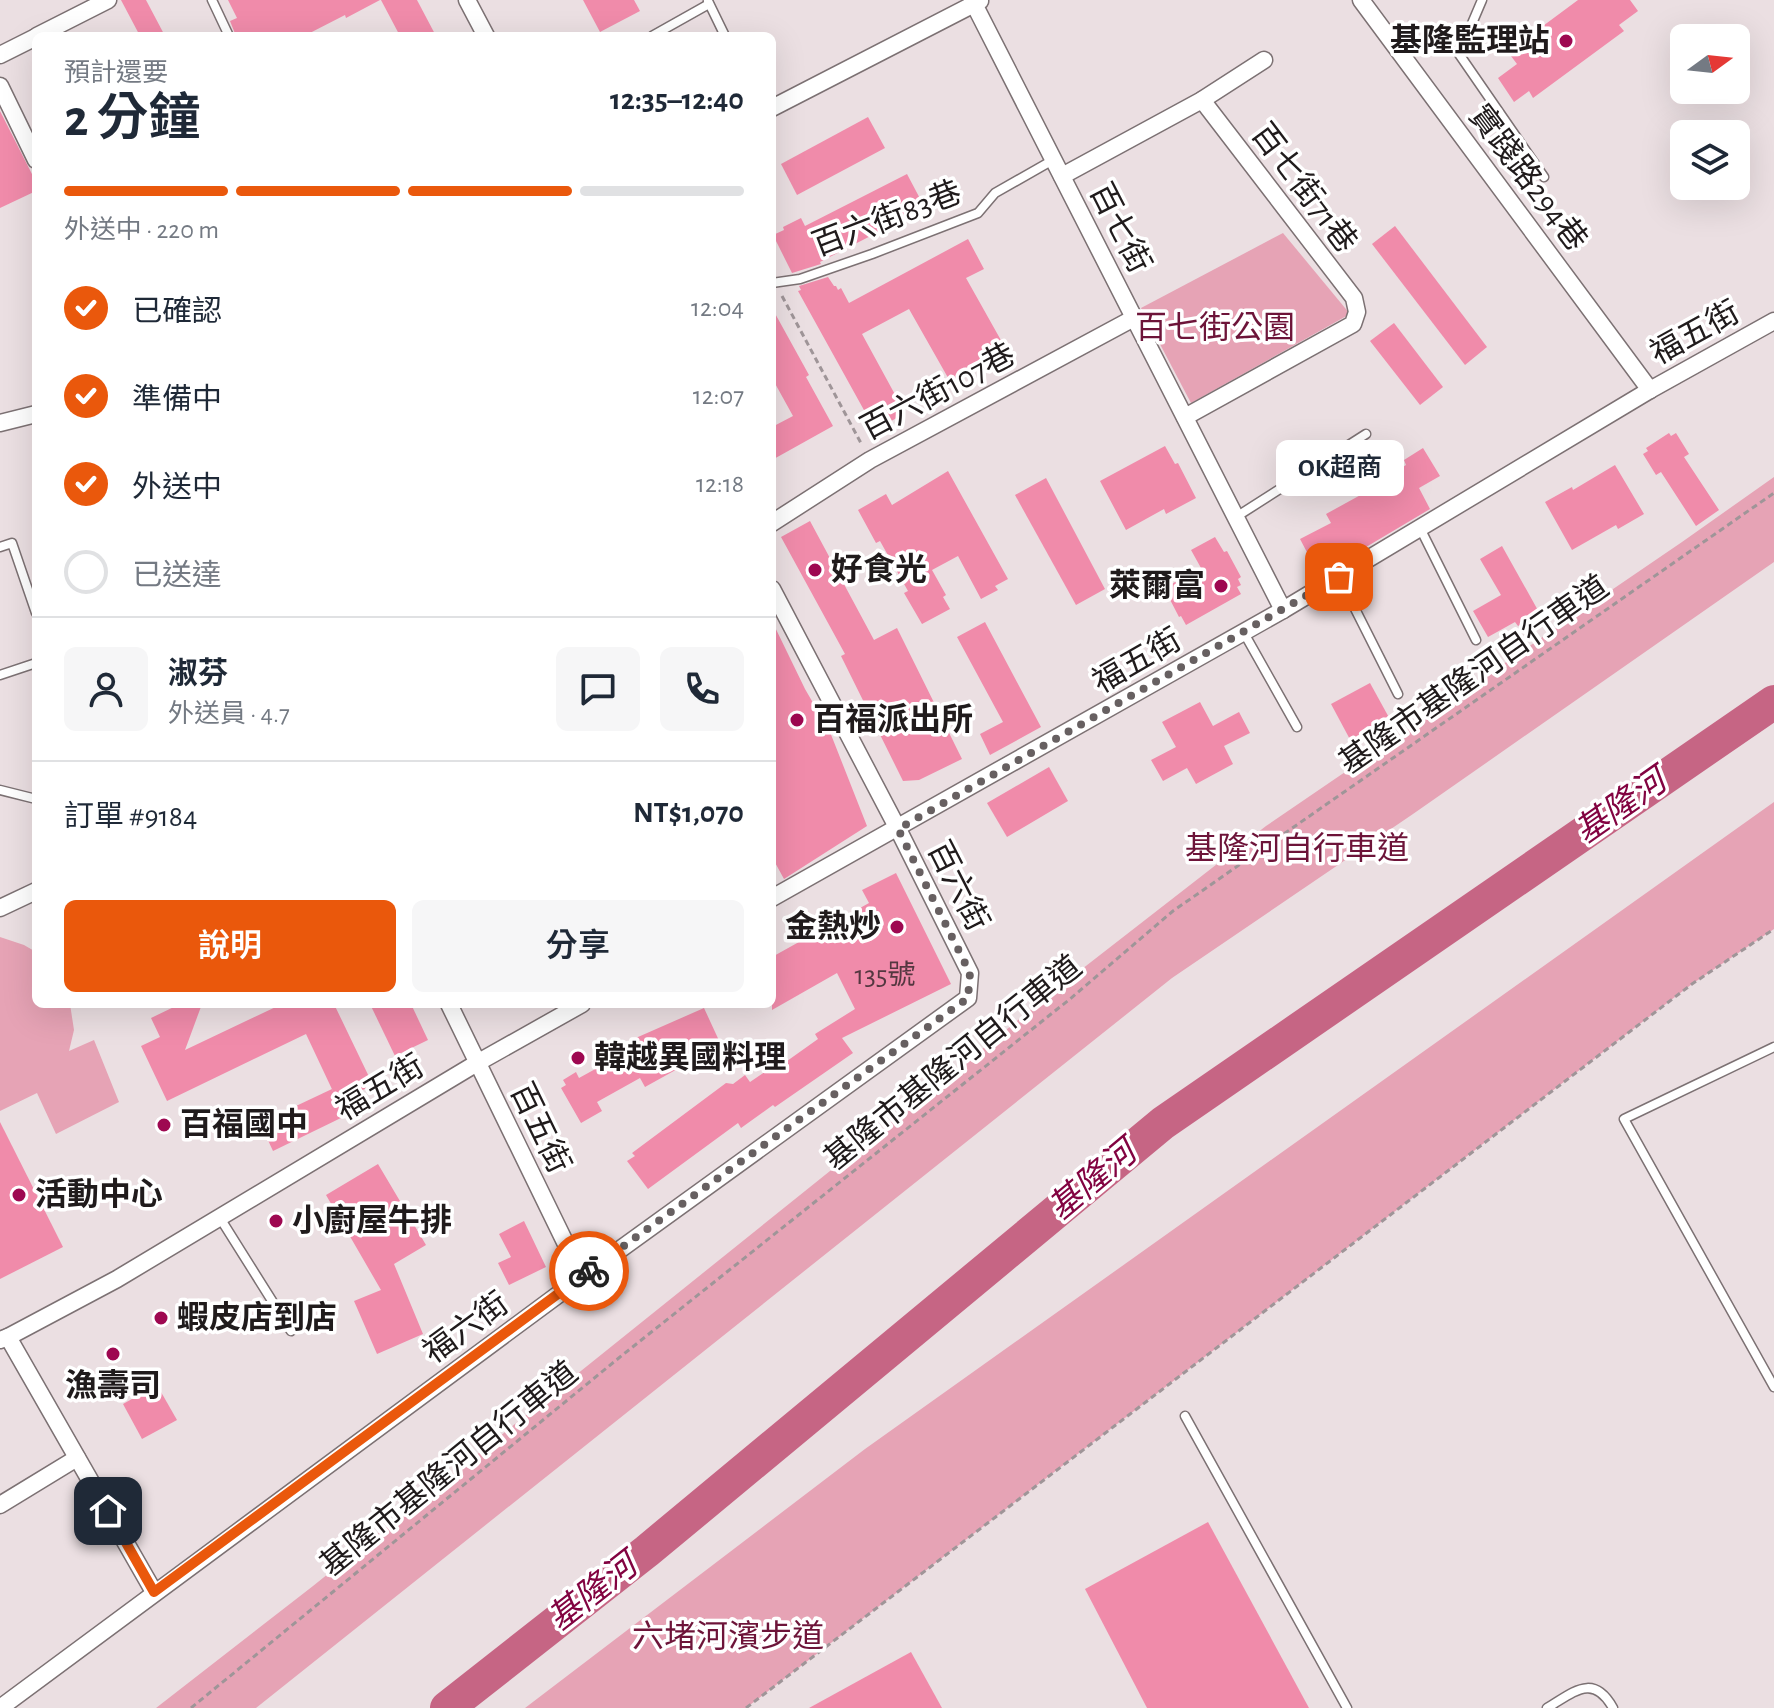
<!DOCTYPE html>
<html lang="zh-TW">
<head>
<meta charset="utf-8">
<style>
	body { margin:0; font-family:"Alegreya Sans","Noto Sans TC",sans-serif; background:#f6f6f7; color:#1f2937; height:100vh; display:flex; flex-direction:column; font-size:30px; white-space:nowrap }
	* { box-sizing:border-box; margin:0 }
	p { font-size:26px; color:#747a83 }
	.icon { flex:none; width:44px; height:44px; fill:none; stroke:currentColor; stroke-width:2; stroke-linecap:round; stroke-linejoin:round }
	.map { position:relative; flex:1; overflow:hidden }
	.details { position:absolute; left:32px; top:32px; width:744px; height:976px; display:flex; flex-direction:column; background:#fff; border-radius:12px; box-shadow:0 8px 32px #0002 }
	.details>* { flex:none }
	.needle { width:52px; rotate:75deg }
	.tools { position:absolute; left:1670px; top:24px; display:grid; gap:16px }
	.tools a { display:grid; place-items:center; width:80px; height:80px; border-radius:12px; background:#fff; box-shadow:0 8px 32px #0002; font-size:40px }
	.pin { position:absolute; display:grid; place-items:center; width:68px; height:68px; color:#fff; margin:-34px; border-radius:16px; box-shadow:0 4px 12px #0006 }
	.courier { position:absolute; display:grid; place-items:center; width:80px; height:80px; margin:-40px; border:6px solid #ea580c; border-radius:50%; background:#fff; color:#222; box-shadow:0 2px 10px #0007 }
	.bubble { position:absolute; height:56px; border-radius:12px; background:#fff; box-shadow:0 8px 32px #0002; font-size:26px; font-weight:600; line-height:56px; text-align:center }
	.overview em { font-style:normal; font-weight:600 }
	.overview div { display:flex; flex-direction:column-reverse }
	.overview { display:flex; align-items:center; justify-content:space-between; height:136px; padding:0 32px }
	h1 { font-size:52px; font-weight:600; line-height:60px }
	.bar { display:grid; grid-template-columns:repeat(4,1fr); gap:12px 8px; align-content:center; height:96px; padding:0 32px }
	.bar i { height:10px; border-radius:6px; background:#e0e1e3 }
	.bar .current { background:#ea580c }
	.bar p { grid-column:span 4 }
	.line { display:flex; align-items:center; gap:20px; padding:0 32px; border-top:2px solid #e0e1e3 }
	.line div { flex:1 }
	.round { display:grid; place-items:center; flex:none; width:84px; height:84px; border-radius:12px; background:#f6f6f7 }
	ol { padding:0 32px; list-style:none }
	li { display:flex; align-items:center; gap:24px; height:88px }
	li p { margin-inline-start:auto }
	li .icon { padding:8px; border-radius:50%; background:#ea580c; color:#fff; stroke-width:4 }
	li:last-child { color:#747a83 }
	li i { width:44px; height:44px; border:4px solid #e0e1e3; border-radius:50% }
	.button { display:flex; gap:16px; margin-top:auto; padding:16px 32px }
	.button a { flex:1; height:92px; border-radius:12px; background:#ea580c; color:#fff; font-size:32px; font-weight:600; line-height:92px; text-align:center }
	.button a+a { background:#f6f6f7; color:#1f2937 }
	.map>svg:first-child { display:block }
	.green { fill:#e6a3b5 }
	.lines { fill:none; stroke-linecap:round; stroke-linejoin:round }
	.river { stroke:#c66584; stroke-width:34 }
	.building { fill:#f08baa }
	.lane-casing { stroke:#7c7173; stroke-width:11 }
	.street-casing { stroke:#7c7173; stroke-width:19 }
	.path { stroke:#9f9598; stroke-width:3; stroke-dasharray:6 4; stroke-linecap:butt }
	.lane { stroke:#fff; stroke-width:8 }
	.street { stroke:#fff; stroke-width:16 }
	.done { stroke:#676061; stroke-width:8; stroke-dasharray:0 14.4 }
	.route { stroke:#ea580c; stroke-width:10 }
	.poi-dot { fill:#9e0851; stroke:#fff; stroke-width:3 }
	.labels { text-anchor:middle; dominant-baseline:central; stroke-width:7; stroke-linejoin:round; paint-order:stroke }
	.number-label { font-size:28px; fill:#543740 }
	.poi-label { font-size:32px; font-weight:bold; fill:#201b1c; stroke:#fff; text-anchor:start }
	.street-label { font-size:32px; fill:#201b1c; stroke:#fff }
	.park-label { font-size:32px; fill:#6d1439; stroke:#fff }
	.water-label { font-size:34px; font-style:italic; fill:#820341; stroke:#fff }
</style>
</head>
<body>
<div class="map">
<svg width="1774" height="1708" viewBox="0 0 1774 1708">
	<rect width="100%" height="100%" fill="#ebdfe2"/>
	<g class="green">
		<path d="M1283,233L1350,314L1191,403L1141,308Z"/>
		<path d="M1774,477V562L1413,814L1172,978L256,1708H156L313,1586L1073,976L1266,826L1682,542Z"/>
		<path d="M1774,802V929L1692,984L746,1708H525L865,1449Z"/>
		<path d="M0,937L24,945L36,952V1004H70L74,1030L69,1051L94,1040L119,1102L56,1134L37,1093L0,1111Z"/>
	</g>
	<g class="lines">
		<path class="river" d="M447,1708L647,1551L1163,1123L1774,702"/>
	</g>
	<g class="building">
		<path d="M121,0H146L165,36H140Z"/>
		<path d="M228,0H380L346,18L345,15L304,36H236L230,21L237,18Z"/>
		<path d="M381,0H417L436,36H400Z"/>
		<path d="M583,0H634L640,11L600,32Z"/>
		<path d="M1578,0H1630L1638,11L1619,25L1624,31L1533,98L1529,91L1514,102L1498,78L1517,64L1508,52Z"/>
		<path d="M0,111L36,182V191L0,208Z"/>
		<path d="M868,117L885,148L797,195L781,164Z"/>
		<path d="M907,174L925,208L820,262L821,264L792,273L773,235L784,230L783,227L801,218L805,226Z"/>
		<path d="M1395,226L1487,347L1465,365L1372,244Z"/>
		<path d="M968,239L984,269L966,278L1007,351L951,383L909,309L862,334L898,400L895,402L902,415L875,430L798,291L801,290L799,286L828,277L834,286H836L838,290L841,288L849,303Z"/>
		<path d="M772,308L809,375L806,377L833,426L772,460V427L793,416L772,378Z"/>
		<path d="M1394,323L1443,387L1420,405L1370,341Z"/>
		<path d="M1669,433L1671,436L1676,433L1689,454L1684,457L1719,510L1696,526L1661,472L1656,475L1643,454L1648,451L1646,448Z"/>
		<path d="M1165,446L1175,464L1178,463L1196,498L1166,514L1164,509L1126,530L1100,481Z"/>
		<path d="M1423,448L1440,476L1419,488L1430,509L1319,575L1300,539L1331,523L1326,514L1366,492L1365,490L1406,465L1404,460Z"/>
		<path d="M1615,465L1644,514L1618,529L1616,525L1572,550L1545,502L1572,487L1573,490Z"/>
		<path d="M948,471L1008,579L995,586L998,590L981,599L958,556L932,570L946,595L943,597L950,609L922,624L904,593L908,591L880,541L876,543L858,510L886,494L892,505Z"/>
		<path d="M1046,478L1105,589L1076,605L1015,495Z"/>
		<path d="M810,521L874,640L897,628L962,759L919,780L903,781L841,656L845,654L781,537Z"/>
		<path d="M1215,537L1224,552L1227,551L1241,577L1238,579L1241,585L1237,587L1241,594L1186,625L1181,616L1179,617L1164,588L1201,568L1191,550Z"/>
		<path d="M1502,546L1540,614L1518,626L1515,622L1488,637L1473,611L1501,595L1480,559Z"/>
		<path d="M772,621L805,689L830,732L867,826L784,879L772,857Z"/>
		<path d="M985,622L1041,727L990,755L980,734L1003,722L957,637Z"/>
		<path d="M1370,683L1392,723L1353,745L1331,704Z"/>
		<path d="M1200,702L1213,726L1239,712L1250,733L1224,746L1233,764L1196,784L1187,768L1163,781L1151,760L1176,747L1162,722Z"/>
		<path d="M1049,767L1068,801L1007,837L987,803Z"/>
		<path d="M896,873L951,984L842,1038L853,1053L775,1107L773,1105L741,1128L738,1123L648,1189L627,1161L635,1156L632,1153L726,1083L733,1084L745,1075L750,1082L778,1063L780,1066L818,1039L815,1034L855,1009L837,973L772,1010V957L869,903L862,890Z"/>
		<path d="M180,1004H202L185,1050L282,1004H334L373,1085L338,1102L306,1034L167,1101L141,1046L160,1037L151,1018Z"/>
		<path d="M370,1004H411L428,1040L395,1056Z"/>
		<path d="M704,1008L722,1047L707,1054L709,1059L692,1067L690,1062L645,1087L640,1078L597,1102L602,1111L581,1123L561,1088L566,1085L563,1080L576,1072L579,1078L628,1051L625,1045L638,1037Z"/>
		<path d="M332,1089L345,1116L273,1151L260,1123Z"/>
		<path d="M0,1122L63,1247L0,1279Z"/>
		<path d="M378,1164L426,1245L394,1264L423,1334L377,1354L354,1301L381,1290L326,1195Z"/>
		<path d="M524,1221L546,1267L509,1285L498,1263L511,1257L499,1234Z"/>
		<path d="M157,1385L177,1420L142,1439L123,1404Z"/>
		<path d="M1208,1522L1309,1708H1147L1085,1589Z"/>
		<path d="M911,1652L942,1708H809Z"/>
	</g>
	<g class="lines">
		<defs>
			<g id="lane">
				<path d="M212,0L229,36"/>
				<path d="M1482,0L1459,54L1544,177"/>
				<path d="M708,1L725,36"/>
				<path d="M652,36L709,4"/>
				<path d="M772,283L800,279L872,254L978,213L995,193L1053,160"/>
				<path d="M1236,517L1366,434"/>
				<path d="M1420,528L1476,640"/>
				<path d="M0,547L12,543L36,613"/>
				<path d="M1339,577L1398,694"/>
				<path d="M1244,633L1297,727"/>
				<path d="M0,675L36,663"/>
				<path d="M0,790L36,799"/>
				<path d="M1774,1047L1624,1119L1774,1387"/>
				<path d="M220,1218L291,1331"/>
				<path d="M1185,1416L1347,1708"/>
				<path d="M1547,1708C1573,1693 1593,1672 1613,1708"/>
			</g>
			<g id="street">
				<path d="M467,0L486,36"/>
				<path d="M972,0L1283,610"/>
				<path d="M1361,0L1650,390"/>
				<path d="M37,36L108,0"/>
				<path d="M0,55L36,37"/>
				<path d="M0,86L36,160"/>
				<path d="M772,108L980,1"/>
				<path d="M1062,176L1202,100L1264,60"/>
				<path d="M1185,417L1353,324L1357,312L1354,298L1202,100"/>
				<path d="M0,423L36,414"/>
				<path d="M772,523L870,460L1134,318"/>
				<path d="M772,898L1283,610L1650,390L1774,321"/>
				<path d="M0,908L36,891"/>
				<path d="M449,1004L582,1277"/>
				<path d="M8,1337L154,1592"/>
				<path d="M0,1340L8,1337L117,1279L477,1063L582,1004"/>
				<path d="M0,1505L77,1458"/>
				<path d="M0,1708L582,1277L968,998L970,973L898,829L772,589"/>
			</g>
		</defs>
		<use href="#lane" class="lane-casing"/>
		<use href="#street" class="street-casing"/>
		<g class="path">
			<path d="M782,296L862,445"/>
			<path d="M191,1708L620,1357L1070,999L1173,911L1774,493"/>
			<path d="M746,1708L1692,984L1774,929"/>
		</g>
		<use href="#lane" class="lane"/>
		<use href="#street" class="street"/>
	</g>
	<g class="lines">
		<path class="done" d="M589,1271L968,998L970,973L898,829L1339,577"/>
		<path class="route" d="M108,1511L154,1592L589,1271"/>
	</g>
	<g class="poi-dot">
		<circle cx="1566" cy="41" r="8"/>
		<circle cx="815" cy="570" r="8"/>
		<circle cx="1221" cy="586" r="8"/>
		<circle cx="797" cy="720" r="8"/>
		<circle cx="897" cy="927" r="8"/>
		<circle cx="578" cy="1058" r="8"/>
		<circle cx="164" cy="1125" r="8"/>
		<circle cx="19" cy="1195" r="8"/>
		<circle cx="276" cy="1221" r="8"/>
		<circle cx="161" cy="1318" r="8"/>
		<circle cx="113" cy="1354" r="8"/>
	</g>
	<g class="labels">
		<g class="number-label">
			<text x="885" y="976">135號</text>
		</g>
		<g class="poi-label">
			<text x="1550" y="41" text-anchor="end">基隆監理站</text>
			<text x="831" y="570">好食光</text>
			<text x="1205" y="586" text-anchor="end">萊爾富</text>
			<text x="813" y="720">百福派出所</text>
			<text x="881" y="927" text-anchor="end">金熱炒</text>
			<text x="594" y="1058">韓越異國料理</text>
			<text x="180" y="1125">百福國中</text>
			<text x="35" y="1195">活動中心</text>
			<text x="292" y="1221">小廚屋牛排</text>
			<text x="177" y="1318">蝦皮店到店</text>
			<text x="113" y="1386" text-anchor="middle">漁壽司</text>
		</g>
		<g class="street-label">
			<text transform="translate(1528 178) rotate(53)">實踐路294巷</text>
			<text transform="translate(1304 188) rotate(53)">百七街71巷</text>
			<text transform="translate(887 219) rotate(-21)">百六街83巷</text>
			<text transform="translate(1120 228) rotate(63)">百七街</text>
			<text transform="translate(1695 333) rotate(-29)">福五街</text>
			<text transform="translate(938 392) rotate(-28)">百六街107巷</text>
			<text transform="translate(1137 661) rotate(-30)">福五街</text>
			<text transform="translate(1474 675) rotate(-35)">基隆市基隆河自行車道</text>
			<text transform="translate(958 886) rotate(63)">百六街</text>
			<text transform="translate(953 1063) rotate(-39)">基隆市基隆河自行車道</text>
			<text transform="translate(380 1088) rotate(-31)">福五街</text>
			<text transform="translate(540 1128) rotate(64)">百五街</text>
			<text transform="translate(466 1328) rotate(-36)">福六街</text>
			<text transform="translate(449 1469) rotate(-39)">基隆市基隆河自行車道</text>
		</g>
		<g class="park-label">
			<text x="1215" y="328">百七街公園</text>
			<text x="1297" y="849">基隆河自行車道</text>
			<text x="728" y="1637">六堵河濱步道</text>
		</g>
		<g class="water-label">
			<text transform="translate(1621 807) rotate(-35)">基隆河</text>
			<text transform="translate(1093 1181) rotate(-40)">基隆河</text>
			<text transform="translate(593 1593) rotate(-38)">基隆河</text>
		</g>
	</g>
</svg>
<div class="tools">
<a><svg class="needle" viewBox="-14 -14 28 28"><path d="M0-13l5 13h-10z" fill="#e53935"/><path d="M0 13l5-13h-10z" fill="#747a83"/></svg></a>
<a><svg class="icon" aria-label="layers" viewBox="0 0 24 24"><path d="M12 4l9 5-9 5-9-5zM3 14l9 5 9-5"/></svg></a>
</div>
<div class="pin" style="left:1339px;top:577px;background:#ea580c"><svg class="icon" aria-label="bag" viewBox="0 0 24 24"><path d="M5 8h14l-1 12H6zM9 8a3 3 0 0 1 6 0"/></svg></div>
<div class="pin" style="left:108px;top:1511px;background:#1f2937"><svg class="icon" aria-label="home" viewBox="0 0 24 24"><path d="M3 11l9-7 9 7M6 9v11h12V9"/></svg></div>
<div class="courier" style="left:589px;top:1271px"><svg class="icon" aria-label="bike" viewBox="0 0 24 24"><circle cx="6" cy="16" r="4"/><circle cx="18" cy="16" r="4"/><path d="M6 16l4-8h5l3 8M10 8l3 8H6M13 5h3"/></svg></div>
<div class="bubble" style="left:1276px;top:440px;width:128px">OK超商</div>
<section class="details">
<div class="overview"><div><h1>2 分鐘</h1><p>預計還要</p></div><em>12:35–12:40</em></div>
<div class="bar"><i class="current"></i><i class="current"></i><i class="current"></i><i></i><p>外送中 · 220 m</p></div>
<ol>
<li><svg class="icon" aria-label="check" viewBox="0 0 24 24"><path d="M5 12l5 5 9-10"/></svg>已確認<p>12:04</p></li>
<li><svg class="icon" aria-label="check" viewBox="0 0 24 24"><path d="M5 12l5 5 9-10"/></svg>準備中<p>12:07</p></li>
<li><svg class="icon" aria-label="check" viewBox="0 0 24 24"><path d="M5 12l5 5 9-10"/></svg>外送中<p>12:18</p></li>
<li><i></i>已送達</li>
</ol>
<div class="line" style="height:144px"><a class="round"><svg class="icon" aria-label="person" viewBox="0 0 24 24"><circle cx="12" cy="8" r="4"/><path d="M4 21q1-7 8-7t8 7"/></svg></a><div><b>淑芬</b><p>外送員 · 4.7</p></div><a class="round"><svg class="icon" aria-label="chat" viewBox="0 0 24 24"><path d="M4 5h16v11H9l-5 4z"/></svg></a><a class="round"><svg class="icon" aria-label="phone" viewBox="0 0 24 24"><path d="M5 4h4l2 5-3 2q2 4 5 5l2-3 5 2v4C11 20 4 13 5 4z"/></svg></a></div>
<div class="line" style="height:104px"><div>訂單 #9184</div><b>NT$1,070</b></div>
<div class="button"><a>說明</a><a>分享</a></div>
</section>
</div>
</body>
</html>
